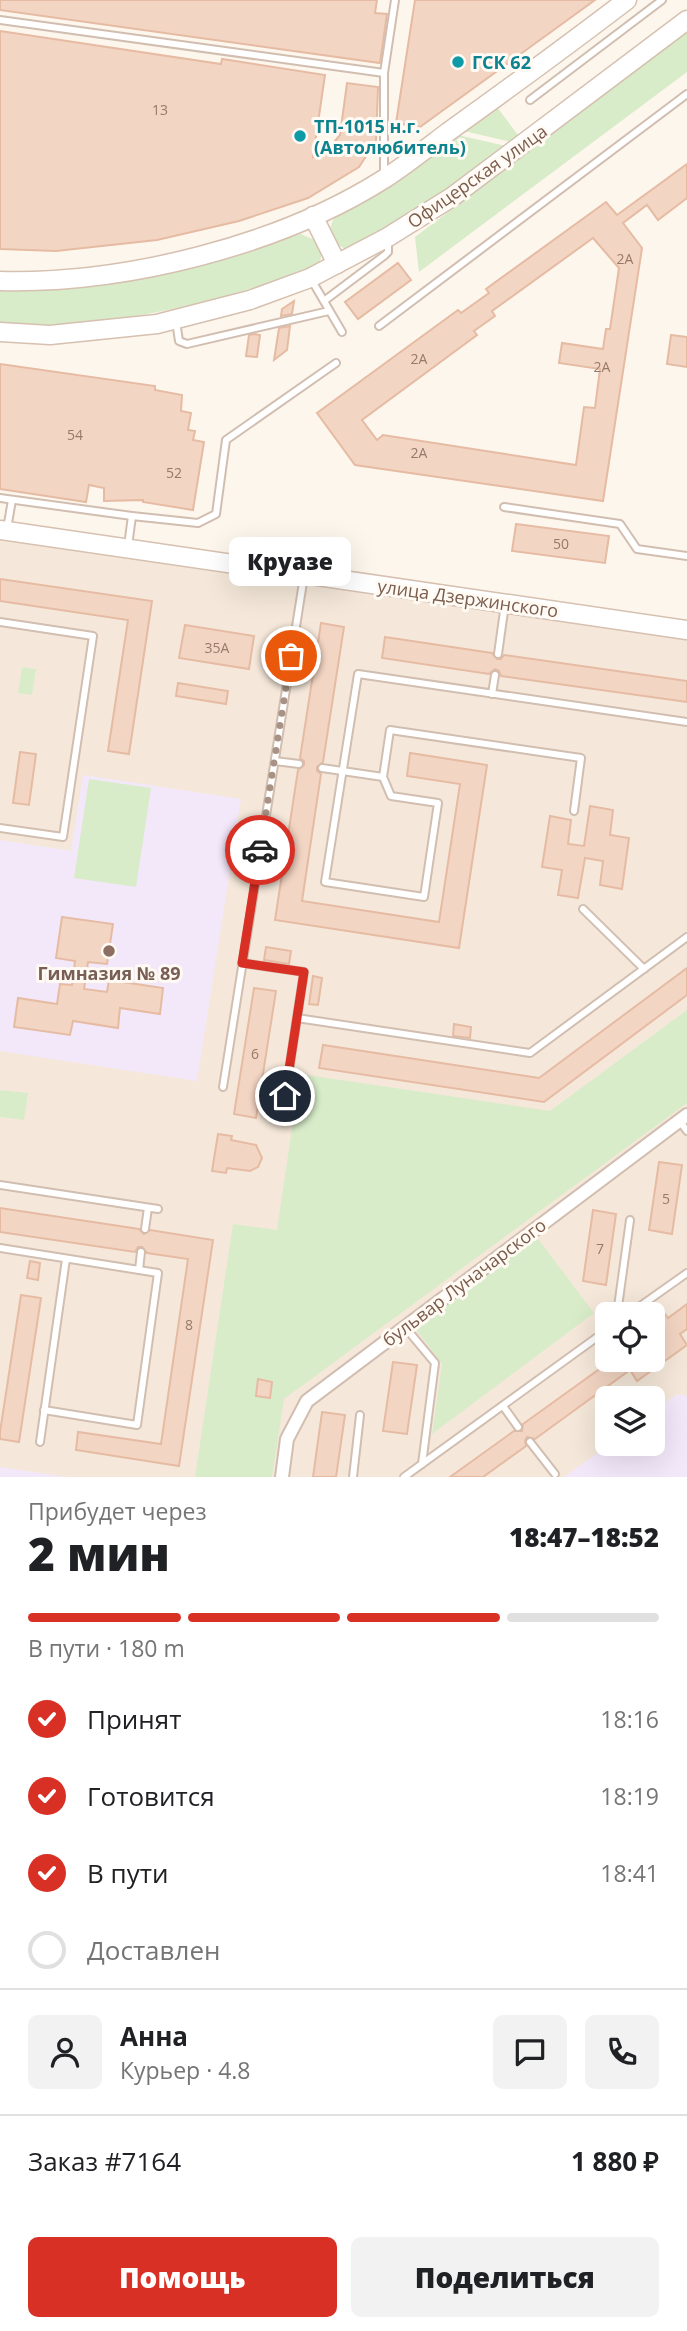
<!DOCTYPE html>
<html lang="ru">
<head>
<meta charset="utf-8">
<style>
	body { margin:0; font-family:"Open Sans",sans-serif; background:#f2f2f2; color:#202124; height:100vh; display:flex; flex-direction:column; font-size:26px; white-space:nowrap }
	* { box-sizing:border-box; margin:0 }
	p { font-size:23px; color:#757577 }
	.icon { flex:none; width:38px; height:38px; fill:none; stroke:currentColor; stroke-width:2; stroke-linecap:round; stroke-linejoin:round }
	.map { position:relative; height:1477px; overflow:hidden }
	.drawer { display:flex; flex-direction:column; background:#fff; flex:1 }
	.drawer>* { flex:none }
	.fabs { position:absolute; left:595px; top:1302px; display:grid; gap:14px }
	.fabs a { display:grid; place-items:center; width:70px; height:70px; border-radius:10px; background:#fff; box-shadow:0 7px 28px #0002; font-size:35px }
	.pin { position:absolute; display:grid; place-items:center; width:60px; height:60px; color:#fff; margin:-30px; border:4px solid #fff; border-radius:50%; box-shadow:0 2px 7px #0007 }
	.courier { position:absolute; display:grid; place-items:center; width:70px; height:70px; margin:-35px; border:5px solid #d93025; border-radius:50%; background:#fff; color:#222; box-shadow:0 2px 9px #0007 }
	.bubble { position:absolute; height:49px; border-radius:10px; background:#fff; box-shadow:0 7px 28px #0002; font-size:23px; font-weight:800; line-height:49px; text-align:center }
	.head em { font-style:normal; font-weight:800 }
	.head div { display:flex; flex-direction:column-reverse }
	.head { display:flex; align-items:center; justify-content:space-between; height:119px; padding:0 28px }
	h1 { font-size:46px; font-weight:800; line-height:52px }
	.bar { display:grid; grid-template-columns:repeat(4,1fr); gap:10px 7px; align-content:center; height:84px; padding:0 28px }
	.bar i { height:9px; border-radius:5px; background:#e0e0e0 }
	.bar .selected { background:#d93025 }
	.bar p { grid-column:span 4 }
	.line { display:flex; align-items:center; gap:18px; padding:0 28px; border-top:2px solid #e0e0e0 }
	.line div { flex:1 }
	.round { display:grid; place-items:center; flex:none; width:74px; height:74px; border-radius:10px; background:#f2f2f2 }
	ol { padding:0 28px; list-style:none }
	li { display:flex; align-items:center; gap:21px; height:77px }
	li p { margin-inline-start:auto }
	li .icon { padding:7px; border-radius:50%; background:#d93025; color:#fff; stroke-width:4 }
	li:last-child { color:#757577 }
	li i { width:38px; height:38px; border:4px solid #e0e0e0; border-radius:50% }
	.button { display:flex; gap:14px; margin-top:auto; padding:14px 28px }
	.button a { flex:1; height:80px; border-radius:10px; background:#d93025; color:#fff; font-size:28px; font-weight:800; line-height:80px; text-align:center }
	.button a+a { background:#f2f2f2; color:#202124 }
	.map>svg:first-child { display:block }
	.residential { fill:#f5e8da; fill-rule:evenodd }
	.education { fill:#f3e8fa }
	.green { fill:#d8ecc9 }
	.building { fill:#f3d5c3; stroke:#e6bba3; stroke-width:2; fill-rule:evenodd }
	.lines { fill:none; stroke-linecap:round; stroke-linejoin:round }
	.lane-casing { stroke:#d1beb0; stroke-width:10 }
	.street-casing { stroke:#d1beb0; stroke-width:16 }
	.secondary-casing { stroke:#d6c0b0; stroke-width:21 }
	.lane { stroke:#fff; stroke-width:6 }
	.street { stroke:#fff; stroke-width:12 }
	.secondary { stroke:#fff; stroke-width:18 }
	.done { stroke:#a89285; stroke-width:7; stroke-dasharray:0 12.6 }
	.route { stroke:#d93025; stroke-width:9 }
	.culture-dot { fill:#0f9aa8; stroke:#fffaf3; stroke-width:2.5 }
	.education-dot { fill:#8d6e63; stroke:#fffaf3; stroke-width:2.5 }
	.labels { text-anchor:middle; dominant-baseline:central; stroke-width:6; stroke-linejoin:round; paint-order:stroke }
	.number-label { font-size:14px; fill:#987a6a }
	.culture-label { font-size:18px; font-weight:bold; fill:#0d838f; stroke:#fffaf3; text-anchor:start }
	.street-label { font-size:18px; fill:#7a5c4d; stroke:#fffaf3 }
	.education-label { font-size:18px; font-weight:bold; fill:#785e54; stroke:#fffaf3 }
</style>
</head>
<body>
<div class="map">
<svg width="687" height="1477" viewBox="0 0 687 1477">
	<rect width="100%" height="100%" fill="#fdf6ec"/>
	<path class="residential" d="M0,539L687,639V1477H0ZM607,1314H653V1360H607ZM607,1398H653V1444H607Z"/>
	<g class="education">
		<path d="M83,775L241,799L197,1081L0,1051V840L71,851Z"/>
		<path d="M677,1394L687,1396V1477H564L610,1444H653V1412Z"/>
		<path d="M0,1467L67,1477H0Z"/>
	</g>
	<g class="green">
		<path d="M687,32V72L419,272L415,237Z"/>
		<path d="M497,107L521,139L515,143L464,131Z"/>
		<path d="M458,135L510,147L383,233L350,250C332,246 324,229 337,215Z"/>
		<path d="M301,234L317,241L322,252L319,266C213,304 113,329 0,325V285L150,276L193,267Z"/>
		<path d="M22,667L36,669L32,695L18,693Z"/>
		<path d="M89,779L151,788L136,887L74,878Z"/>
		<path d="M687,1010V1103L284,1399L272,1477H195L233,1224L277,1230L300,1074L550,1111Z"/>
		<path d="M0,1090L28,1093L24,1120L0,1117Z"/>
		<path d="M536,1236L594,1313L432,1434L442,1364L414,1327Z"/>
	</g>
	<g class="building">
		<path d="M0,0H377L375,13L387,14L380,63L0,10Z"/>
		<path d="M415,0H595L420,127L396,123Z"/>
		<path d="M0,31L221,64L222,59L325,75L313,157L331,146L340,135L347,83L378,87L376,141L359,167L308,198L239,221L157,240L56,251L0,249Z"/>
		<path d="M687,164V198L658,220L647,205L623,223L642,248L603,501L355,465L317,413L458,310L461,313L489,293L486,289L606,202L617,215ZM593,238L619,268L610,329H606L603,349L562,343L559,363L600,369L595,408L584,407L576,465L383,435L377,440L362,420L477,335L474,331L495,316L492,311Z"/>
		<path d="M398,263L411,280L358,319L345,302Z"/>
		<path d="M294,301L292,314L281,316L282,309Z"/>
		<path d="M290,326L287,350L274,360L279,328Z"/>
		<path d="M254,334L260,335L257,357L246,356L249,335Z"/>
		<path d="M671,335L687,337V367L667,364Z"/>
		<path d="M0,364L155,386V390L182,395L181,411L191,413L188,430L195,431L193,440L204,442L193,510L143,502V500L104,501V488L89,485L86,502L0,489Z"/>
		<path d="M516,524L609,536L605,563L512,551Z"/>
		<path d="M0,579L152,601L129,754L108,751L128,620L0,601Z"/>
		<path d="M321,623L344,627L323,762L317,767V771L321,774L302,901L439,922L460,784L407,776L410,753L487,765L459,948L275,920L298,770L304,765V761L300,758Z"/>
		<path d="M185,625L254,636L249,669L179,658Z"/>
		<path d="M385,637L492,653L497,659H501L504,655L687,681V702L501,676L499,671L495,669L489,674L382,658Z"/>
		<path d="M178,683L228,691L226,704L176,696Z"/>
		<path d="M20,752L36,754L29,805L13,803Z"/>
		<path d="M590,806L613,810L610,835L629,838L622,889L600,885L603,861L585,858L578,898L558,895L562,870L542,867L550,816L571,820L568,844L584,846Z"/>
		<path d="M62,917L113,924L107,964L88,962L84,989L107,992L109,980L163,988L160,1014L120,1008L118,1028L73,1021L70,1035L14,1027L18,998L57,1004L60,984L72,985L75,961L56,958Z"/>
		<path d="M266,947L291,951L289,964L264,960Z"/>
		<path d="M687,968V995L544,1102L319,1068L323,1045L539,1078Z"/>
		<path d="M313,976L322,978L318,1005L309,1004Z"/>
		<path d="M254,988L276,991L256,1118L234,1114Z"/>
		<path d="M454,1024L471,1027L470,1038L453,1036Z"/>
		<path d="M218,1134L232,1136L231,1140L256,1145L262,1158L258,1167L250,1171L227,1168L226,1173L212,1171Z"/>
		<path d="M659,1162L682,1165L672,1234L649,1230Z"/>
		<path d="M0,1208L139,1229L144,1234L150,1230L213,1240L179,1466L76,1450L78,1432L161,1444L188,1259L147,1253L142,1247H138L135,1252L0,1232Z"/>
		<path d="M593,1210L616,1214L606,1285L583,1281Z"/>
		<path d="M30,1261L40,1263L38,1280L27,1278Z"/>
		<path d="M21,1295L41,1298L19,1442L0,1439V1432Z"/>
		<path d="M687,1304V1329L680,1334L687,1345L637,1381L630,1370L535,1439L527,1437L525,1441L526,1446L483,1477H450L514,1431H522L523,1424L612,1360H653V1315L661,1309L668,1318Z"/>
		<path d="M393,1362L417,1365L407,1434L383,1431Z"/>
		<path d="M258,1379L272,1382L270,1398L256,1396Z"/>
		<path d="M322,1412L345,1415L336,1477H313Z"/>
	</g>
	<g class="lines">
		<defs>
			<g id="lane">
				<path d="M0,20L384,73V177"/>
				<path d="M384,73L395,0"/>
				<path d="M530,100L662,0"/>
				<path d="M311,279L342,332"/>
				<path d="M324,301L385,255L388,252V240"/>
				<path d="M176,321L179,341L187,344L329,311"/>
				<path d="M379,326L687,94"/>
				<path d="M0,498L132,516L198,523L216,514L226,440L336,363"/>
				<path d="M504,507L620,524L637,549L687,556"/>
				<path d="M7,529L12,500"/>
				<path d="M128,546L132,516"/>
				<path d="M0,622L93,636L63,837L0,828"/>
				<path d="M498,654L505,604"/>
				<path d="M492,694L495,675"/>
				<path d="M275,761L299,764"/>
				<path d="M322,768L383,777"/>
				<path d="M574,811L581,758L390,730L383,777L391,796L438,803L424,897L325,882L358,674L687,722"/>
				<path d="M583,909L644,969"/>
				<path d="M242,963L304,972L285,1096"/>
				<path d="M297,1018L530,1053L687,937"/>
				<path d="M223,1087L304,576"/>
				<path d="M679,1120L687,1131"/>
				<path d="M0,1185L158,1209"/>
				<path d="M145,1229L148,1208"/>
				<path d="M0,1248L158,1273L137,1425L44,1410"/>
				<path d="M139,1270L141,1252"/>
				<path d="M617,1314L630,1220"/>
				<path d="M629,1314L687,1273"/>
				<path d="M405,1327L435,1363L422,1464"/>
				<path d="M503,1406L518,1427"/>
				<path d="M40,1442L66,1259"/>
				<path d="M530,1442L555,1474"/>
				<path d="M353,1477L360,1415"/>
				<path d="M404,1477L607,1330"/>
			</g>
			<path id="street" d="M282,1477L287,1439L307,1401L687,1115"/>
			<g id="secondary">
				<path d="M313,216L337,264"/>
				<path d="M0,281C125,284 278,246 384,179C406,165 427,148 448,132C508,89 568,45 627,0"/>
				<path d="M0,332L50,335L157,324L250,300L310,278L388,237L452,197L687,20"/>
				<path d="M0,530L687,630"/>
			</g>
		</defs>
		<use href="#lane" class="lane-casing"/>
		<use href="#street" class="street-casing"/>
		<use href="#secondary" class="secondary-casing"/>
		<use href="#lane" class="lane"/>
		<use href="#street" class="street"/>
		<use href="#secondary" class="secondary"/>
	</g>
	<g class="lines">
		<path class="done" d="M260,850L291,656"/>
		<path class="route" d="M260,850L242,963L304,972L285,1096"/>
	</g>
	<g class="culture-dot">
		<circle cx="458" cy="62" r="7"/>
		<circle cx="300" cy="136" r="7"/>
	</g>
	<circle class="education-dot" cx="109" cy="951" r="7"/>
	<g class="labels">
		<g class="number-label">
			<text x="160" y="109">13</text>
			<text x="625" y="258">2А</text>
			<text x="419" y="358">2А</text>
			<text x="602" y="366">2А</text>
			<text x="75" y="434">54</text>
			<text x="419" y="452">2А</text>
			<text x="174" y="472">52</text>
			<text x="561" y="543">50</text>
			<text x="217" y="647">35А</text>
			<text x="255" y="1053">6</text>
			<text x="666" y="1198">5</text>
			<text x="600" y="1248">7</text>
			<text x="189" y="1324">8</text>
		</g>
		<g class="culture-label">
			<text x="472" y="62">ГСК 62</text>
			<text x="314" y="126">ТП-1015 н.г.<tspan x="314" dy="21">(Автолюбитель)</tspan></text>
		</g>
		<g class="street-label">
			<text transform="translate(477 176) rotate(-35)">Офицерская улица</text>
			<text transform="translate(468 598) rotate(8)">улица Дзержинского</text>
			<text transform="translate(464 1282) rotate(-37)">бульвар Луначарского</text>
		</g>
		<g class="education-label">
			<text x="109" y="973">Гимназия № 89</text>
		</g>
	</g>
</svg>
<div class="fabs">
<a><svg class="icon" aria-label="locate" viewBox="0 0 24 24"><circle cx="12" cy="12" r="6"/><path d="M12 2v4M12 18v4M2 12h4M18 12h4"/></svg></a>
<a><svg class="icon" aria-label="layers" viewBox="0 0 24 24"><path d="M12 4l9 5-9 5-9-5zM3 14l9 5 9-5"/></svg></a>
</div>
<div class="pin" style="left:291px;top:656px;background:#ea580c"><svg class="icon" aria-label="bag" viewBox="0 0 24 24"><path d="M5 8h14l-1 12H6zM9 8a3 3 0 0 1 6 0"/></svg></div>
<div class="pin" style="left:285px;top:1096px;background:#1f2937"><svg class="icon" aria-label="home" viewBox="0 0 24 24"><path d="M3 11l9-7 9 7M6 9v11h12V9"/></svg></div>
<div class="courier" style="left:260px;top:850px"><svg class="icon" aria-label="car" viewBox="0 0 24 24"><path d="M5 17H2v-5l4-1 3-4h7l3 4 3 1v5h-3M9 17h6M6 11h13"/><circle cx="7" cy="17" r="2"/><circle cx="17" cy="17" r="2"/></svg></div>
<div class="bubble" style="left:229px;top:537px;width:122px">Круазе</div>
</div>
<section class="drawer">
<div class="head"><div><h1>2 мин</h1><p>Прибудет через</p></div><em>18:47–18:52</em></div>
<div class="bar"><i class="selected"></i><i class="selected"></i><i class="selected"></i><i></i><p>В пути · 180 m</p></div>
<ol>
<li><svg class="icon" aria-label="check" viewBox="0 0 24 24"><path d="M5 12l5 5 9-10"/></svg>Принят<p>18:16</p></li>
<li><svg class="icon" aria-label="check" viewBox="0 0 24 24"><path d="M5 12l5 5 9-10"/></svg>Готовится<p>18:19</p></li>
<li><svg class="icon" aria-label="check" viewBox="0 0 24 24"><path d="M5 12l5 5 9-10"/></svg>В пути<p>18:41</p></li>
<li><i></i>Доставлен</li>
</ol>
<div class="line" style="height:126px"><a class="round"><svg class="icon" aria-label="person" viewBox="0 0 24 24"><circle cx="12" cy="8" r="4"/><path d="M4 21q1-7 8-7t8 7"/></svg></a><div><b>Анна</b><p>Курьер · 4.8</p></div><a class="round"><svg class="icon" aria-label="chat" viewBox="0 0 24 24"><path d="M4 5h16v11H9l-5 4z"/></svg></a><a class="round"><svg class="icon" aria-label="phone" viewBox="0 0 24 24"><path d="M5 4h4l2 5-3 2q2 4 5 5l2-3 5 2v4C11 20 4 13 5 4z"/></svg></a></div>
<div class="line" style="height:91px"><div>Заказ #7164</div><b>1 880 ₽</b></div>
<div class="button"><a>Помощь</a><a>Поделиться</a></div>
</section>
</body>
</html>
